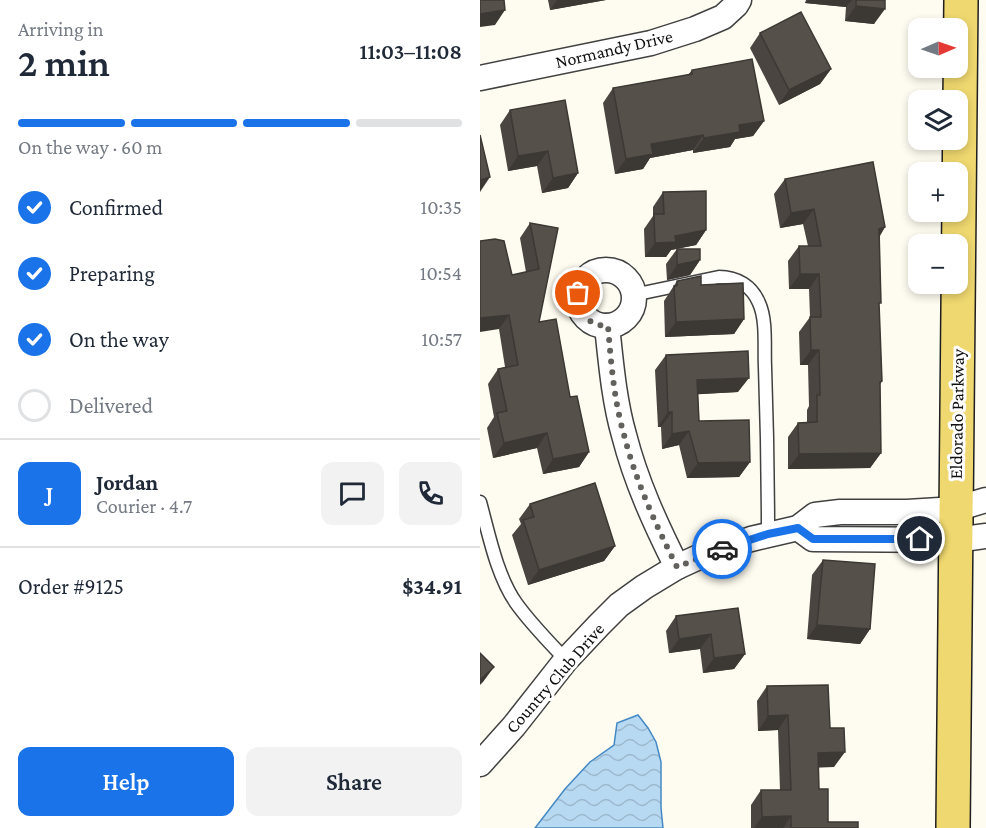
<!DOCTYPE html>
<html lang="en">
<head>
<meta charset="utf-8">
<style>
	body { margin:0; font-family:"Crimson Pro",serif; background:#f2f2f3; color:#1f2937; height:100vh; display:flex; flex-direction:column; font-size:22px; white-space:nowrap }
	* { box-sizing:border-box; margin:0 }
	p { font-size:20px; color:#747a83 }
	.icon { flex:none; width:33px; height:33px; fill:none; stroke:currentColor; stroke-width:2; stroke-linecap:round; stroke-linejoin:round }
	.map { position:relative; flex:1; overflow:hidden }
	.side { display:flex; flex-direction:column; background:#fff; width:480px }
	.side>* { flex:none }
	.needle { width:39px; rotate:88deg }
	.controls { position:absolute; left:428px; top:18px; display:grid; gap:12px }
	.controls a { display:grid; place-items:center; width:60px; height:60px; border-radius:12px; background:#fff; box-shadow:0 3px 9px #0003; font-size:30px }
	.pin { position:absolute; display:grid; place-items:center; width:51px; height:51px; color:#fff; margin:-26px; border:3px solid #fff; border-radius:50%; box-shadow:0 2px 6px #0007 }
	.courier { position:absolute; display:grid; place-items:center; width:60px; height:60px; margin:-30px; border:4px solid #1a73e8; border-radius:50%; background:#fff; color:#222; box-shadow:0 2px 8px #0007 }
	.overview em { font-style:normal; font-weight:600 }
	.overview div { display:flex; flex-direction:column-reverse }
	.overview { display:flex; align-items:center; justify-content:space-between; height:102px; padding:0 18px }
	h1 { font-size:39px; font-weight:600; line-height:45px }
	.bar { display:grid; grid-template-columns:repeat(4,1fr); gap:9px 6px; align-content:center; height:72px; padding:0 18px }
	.bar i { height:8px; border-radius:4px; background:#e0e1e3 }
	.bar .on { background:#1a73e8 }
	.bar p { grid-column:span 4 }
	.line { display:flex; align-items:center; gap:15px; padding:0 18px; border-top:2px solid #e0e1e3 }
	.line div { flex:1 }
	.round { display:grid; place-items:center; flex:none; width:63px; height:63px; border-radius:12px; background:#f2f2f3 }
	ol { padding:0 18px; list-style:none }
	li { display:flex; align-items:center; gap:18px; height:66px }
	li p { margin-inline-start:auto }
	li .icon { padding:6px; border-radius:50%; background:#1a73e8; color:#fff; stroke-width:4 }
	li:last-child { color:#747a83 }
	li i { width:33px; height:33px; border:3px solid #e0e1e3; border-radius:50% }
	.cta { display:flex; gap:12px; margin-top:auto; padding:12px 18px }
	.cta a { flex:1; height:69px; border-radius:12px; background:#1a73e8; color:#fff; font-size:24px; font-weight:600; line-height:69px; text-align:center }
	.cta a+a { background:#f2f2f3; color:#1f2937 }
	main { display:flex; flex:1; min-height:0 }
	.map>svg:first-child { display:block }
	.water { fill:url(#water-waves); stroke:#4489c4; stroke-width:1.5 }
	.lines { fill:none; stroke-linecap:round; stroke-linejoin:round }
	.service-casing { stroke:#414141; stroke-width:15 }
	.minor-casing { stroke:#414141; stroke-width:27 }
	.primary-casing { stroke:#1f1f1f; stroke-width:36 }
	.service { stroke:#fff; stroke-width:12 }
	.minor { stroke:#fff; stroke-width:24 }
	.primary { stroke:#efd86f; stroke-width:33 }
	.wall { fill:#4a4540 }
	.shaded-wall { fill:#3c3834 }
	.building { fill:#56504b; stroke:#3c3834; stroke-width:1.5 }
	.done { stroke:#62615d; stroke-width:6; stroke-dasharray:0 10.8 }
	.route { stroke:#1a73e8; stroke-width:8 }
	.labels { text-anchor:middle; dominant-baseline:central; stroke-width:6; stroke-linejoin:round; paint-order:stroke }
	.street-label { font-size:18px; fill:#0e0e0e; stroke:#fff }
</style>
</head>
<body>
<main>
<section class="side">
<div class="overview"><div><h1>2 min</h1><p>Arriving in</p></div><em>11:03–11:08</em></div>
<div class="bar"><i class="on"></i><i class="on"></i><i class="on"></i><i></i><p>On the way · 60 m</p></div>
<ol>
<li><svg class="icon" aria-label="check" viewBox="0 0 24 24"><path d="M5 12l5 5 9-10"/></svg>Confirmed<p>10:35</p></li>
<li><svg class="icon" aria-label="check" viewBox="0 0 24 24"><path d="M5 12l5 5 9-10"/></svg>Preparing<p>10:54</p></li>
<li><svg class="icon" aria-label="check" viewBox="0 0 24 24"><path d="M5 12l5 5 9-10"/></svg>On the way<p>10:57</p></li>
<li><i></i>Delivered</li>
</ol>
<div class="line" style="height:108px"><b class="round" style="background:#1a73e8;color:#fff">J</b><div><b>Jordan</b><p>Courier · 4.7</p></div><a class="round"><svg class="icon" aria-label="chat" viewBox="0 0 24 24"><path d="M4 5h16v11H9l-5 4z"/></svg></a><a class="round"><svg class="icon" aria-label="phone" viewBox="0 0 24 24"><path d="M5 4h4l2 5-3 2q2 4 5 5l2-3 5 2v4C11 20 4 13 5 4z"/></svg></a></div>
<div class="line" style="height:78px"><div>Order #9125</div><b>$34.91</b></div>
<div class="cta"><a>Help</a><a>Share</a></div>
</section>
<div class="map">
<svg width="506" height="828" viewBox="0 0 506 828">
	<defs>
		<pattern id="water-waves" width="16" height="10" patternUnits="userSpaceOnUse" patternTransform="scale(1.5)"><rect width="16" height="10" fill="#b8d9f2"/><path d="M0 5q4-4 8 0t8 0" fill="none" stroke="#9db9ce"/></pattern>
	</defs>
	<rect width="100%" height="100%" fill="#fefcf0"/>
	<path class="water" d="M158,715L168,728L176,742L181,762V808L183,828H55L85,789L110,762L134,745L137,723Z"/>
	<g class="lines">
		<defs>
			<g id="service">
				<path d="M153,295L239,277C257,277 272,286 279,303C287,320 284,348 285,367C287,423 288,478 288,534"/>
				<path d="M0,502C9,535 17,576 36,603C51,624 69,642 86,660"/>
			</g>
			<g id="minor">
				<path d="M0,78L171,43L215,29L243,17L256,5L259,0"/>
				<circle cx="126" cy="298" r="28"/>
				<path d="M127,326C131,363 134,400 144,435C156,482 176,525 197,567"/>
				<path d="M318,528L333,539L476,540L506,536"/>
				<path d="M0,764L34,726L86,660L119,625L139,605L164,587L197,567L221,556L271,539L318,528L335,515L360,512H427L476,509L506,500"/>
			</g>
			<path id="primary" d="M473,828L481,0"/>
		</defs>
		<use href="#service" class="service-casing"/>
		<use href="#minor" class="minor-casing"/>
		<use href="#primary" class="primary-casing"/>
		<use href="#service" class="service"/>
		<use href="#minor" class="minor"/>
		<use href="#primary" class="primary"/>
	</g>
	<g class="wall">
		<path d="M68,0H126L70,10Z"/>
		<path d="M326,0H405L394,24L365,21L366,7L325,3Z"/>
		<path d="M280,33L351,69L340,84L299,105L270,48Z"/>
		<path d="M212,70L284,121L273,136L255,139L250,147L213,153V150L170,158L163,169L135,174L123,103L133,88L208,75Z"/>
		<path d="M30,110L98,173L88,188L62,193L57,166L28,171L20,125Z"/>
		<path d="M305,179L405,227L400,236L399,306L402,381L400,385L401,453L390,468L308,469V437L318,423L327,422V410L329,406L328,365H320L319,332L330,317L329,289H309L308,261L319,246H328L323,224L300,228L294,194Z"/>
		<path d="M183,192L226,230L216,245L191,250L186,257H165L164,229L173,216V207Z"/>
		<path d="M50,223L78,228L59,322L90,397L109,452L99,467L63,474L57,448L13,458L7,428L14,417L8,384L18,369L25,367L19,329L32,275L46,272L40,238Z"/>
		<path d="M197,249L220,260L210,275L187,280L186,264Z"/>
		<path d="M197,281L221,285L264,319L254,334L185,337L184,301Z"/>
		<path d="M186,355L258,392L218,394L219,421L270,462L259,477L207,478L199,445L182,449L181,427H178L175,370Z"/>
		<path d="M50,504L135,546L124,561L48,585L32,535L41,524L39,519Z"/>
		<path d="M343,560L390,629L380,644L327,639L332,575Z"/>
		<path d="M258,608L265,654L254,669L223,673L220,649L189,653L186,631L196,616Z"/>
		<path d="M287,686L350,728L354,767H339V789L348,822L378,828H271V805L281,790H300L298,730L278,731L277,701Z"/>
	</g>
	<g class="shaded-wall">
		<path d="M77,0H126L70,10Z"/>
		<path d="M328,0H372L366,7L325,3Z"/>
		<path d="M376,6L405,9L394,24L365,21Z"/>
		<path d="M25,10L15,25L0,27V14Z"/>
		<path d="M351,69L340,84L299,105L309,90Z"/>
		<path d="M284,121L273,136L255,139L250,147L213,153L224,138L259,125Z"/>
		<path d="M223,135L213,150L170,158L163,169L135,174L146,159L171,144Z"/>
		<path d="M68,151L57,166L28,171L38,156Z"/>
		<path d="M98,173L88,188L62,193L73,178Z"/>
		<path d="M10,177L0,192V180Z"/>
		<path d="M334,209L323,224L300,228L311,213Z"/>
		<path d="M405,227L395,242L399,229Z"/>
		<path d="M226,230L216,245L191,250L186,257H165L175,243L195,236Z"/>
		<path d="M220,260L210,275L187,280L197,265Z"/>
		<path d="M320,274H339L329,289H309Z"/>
		<path d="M29,315L19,329L0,332V318Z"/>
		<path d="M264,319L254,334L185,337L196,322Z"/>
		<path d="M331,350H339L328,365H320Z"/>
		<path d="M269,378L258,392L206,395L217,380Z"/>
		<path d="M188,412H192L181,427H178Z"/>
		<path d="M209,431L199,445L182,449L192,434Z"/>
		<path d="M67,433L57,448L13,458L24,443Z"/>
		<path d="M109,452L99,467L63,474L73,459Z"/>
		<path d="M401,453L390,468L308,469L319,454Z"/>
		<path d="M270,462L259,477L207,478L218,463Z"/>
		<path d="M135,546L124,561L48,585L59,570Z"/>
		<path d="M337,625L390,629L380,644L327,639Z"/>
		<path d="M231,634L220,649L189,653L199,639Z"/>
		<path d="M265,654L254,669L223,673L234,658Z"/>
		<path d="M14,667L3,682L0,685V680Z"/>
		<path d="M308,715L298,730L278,731L288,716Z"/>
		<path d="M365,752L354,767L328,768L338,753Z"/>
		<path d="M311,816L303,828H274L282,817Z"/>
	</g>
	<g class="building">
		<path d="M0,0H24L25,10L0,14Z"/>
		<path d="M376,0H405V9L376,6Z"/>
		<path d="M321,12L351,69L309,90L280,33Z"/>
		<path d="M272,59L284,121L259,125L260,132L224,138L223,135L171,144L173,154L146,159L133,88L212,74V70Z"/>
		<path d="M85,100L98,173L73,178L68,151L38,156L30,110Z"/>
		<path d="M0,135L10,177L0,180Z"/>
		<path d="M393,162L405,227L399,229L401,303H399L402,381L400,382L401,453L319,454L318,423L337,422V395H340L339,350H331L330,317H341L339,274H320L319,246H341L334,209L311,213L305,179Z"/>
		<path d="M226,191V230L195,236L196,242L175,243L174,214H184L183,192Z"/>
		<path d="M50,223L78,228L59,322L76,319L90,397L97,396L109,452L73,459L67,433L24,443L17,413L27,411L18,369L38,365L29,315L0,318V241L15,239L24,241L32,275L59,269Z"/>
		<path d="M197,249H220V260L197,265Z"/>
		<path d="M221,276V285L263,283L264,319L196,322L194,286H197V281Z"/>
		<path d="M268,351L269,378L217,380L219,421L269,420L270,462L218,463L209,431L192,434V412H188L186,355Z"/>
		<path d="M115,483L135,546L59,570L43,520L54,517L50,504Z"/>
		<path d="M343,560L395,564L390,629L337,625Z"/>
		<path d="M258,608L265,654L234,658L231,634L199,639L196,616Z"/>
		<path d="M0,653L14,667L0,680Z"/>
		<path d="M348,685L350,728H364L365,752L338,753L339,789H348V822H378V828H311V816L282,817L281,790H311L308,715L288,716L287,686Z"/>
	</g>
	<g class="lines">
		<path class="done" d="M98,293C96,312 109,326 128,326C131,363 134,400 144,435C156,482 176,525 197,567L242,549"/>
		<path class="route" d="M242,549L288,534L318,528L333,539H440"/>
	</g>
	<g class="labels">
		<g class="street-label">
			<text transform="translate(134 49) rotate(-13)">Normandy Drive</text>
			<text transform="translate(477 414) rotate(-89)">Eldorado Parkway</text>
			<text transform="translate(75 678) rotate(-49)">Country Club Drive</text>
		</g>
	</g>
</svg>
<div class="controls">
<a><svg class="needle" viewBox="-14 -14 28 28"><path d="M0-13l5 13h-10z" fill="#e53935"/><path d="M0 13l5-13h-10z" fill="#747a83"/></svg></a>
<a><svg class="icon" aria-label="layers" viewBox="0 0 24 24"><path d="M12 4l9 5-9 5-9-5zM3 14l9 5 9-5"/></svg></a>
<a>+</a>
<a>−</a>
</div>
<div class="pin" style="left:98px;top:293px;background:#ea580c"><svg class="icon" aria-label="bag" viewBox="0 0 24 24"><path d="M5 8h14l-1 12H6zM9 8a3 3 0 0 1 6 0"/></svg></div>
<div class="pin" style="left:440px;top:539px;background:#1f2937"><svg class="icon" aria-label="home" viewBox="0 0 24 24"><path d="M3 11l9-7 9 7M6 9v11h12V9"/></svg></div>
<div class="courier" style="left:242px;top:549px"><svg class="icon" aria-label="car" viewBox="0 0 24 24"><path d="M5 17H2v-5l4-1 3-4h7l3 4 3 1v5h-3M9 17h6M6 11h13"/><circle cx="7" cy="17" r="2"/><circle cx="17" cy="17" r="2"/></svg></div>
</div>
</main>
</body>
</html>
